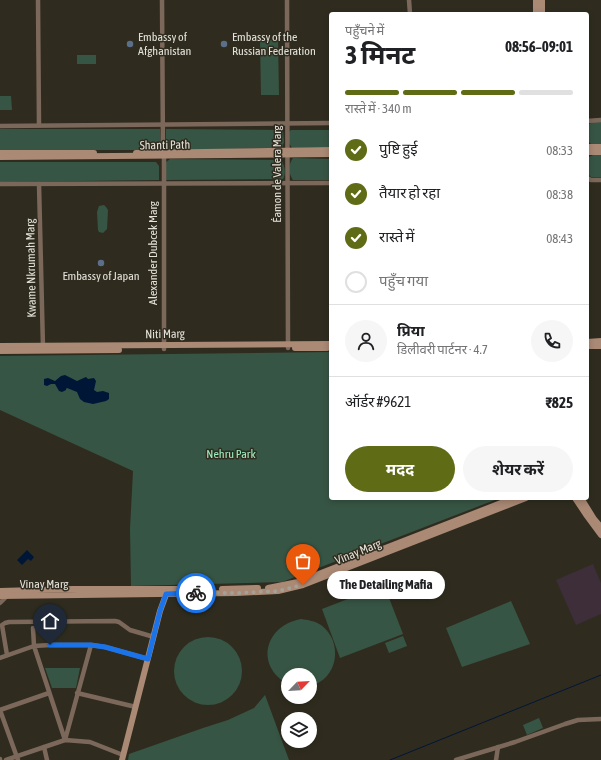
<!DOCTYPE html>
<html lang="hi">
<head>
<meta charset="utf-8">
<style>
	body { margin:0; font-family:"Asap Condensed","Noto Sans Devanagari",sans-serif; background:#f6f6f6; color:#202124; height:100vh; display:flex; flex-direction:column; font-size:15px; white-space:nowrap }
	* { box-sizing:border-box; margin:0 }
	p { font-size:13px; color:#757577 }
	.icon { flex:none; width:22px; height:22px; fill:none; stroke:currentColor; stroke-width:2; stroke-linecap:round; stroke-linejoin:round }
	.map { position:relative; flex:1; overflow:hidden }
	.side { position:absolute; left:329px; top:12px; width:260px; height:488px; display:flex; flex-direction:column; background:#fff; border-radius:4px; box-shadow:0 2px 6px #0003 }
	.side>* { flex:none }
	.needle { width:26px; rotate:65deg }
	.buttons { position:absolute; left:281px; top:668px; display:grid; gap:8px }
	.buttons a { display:grid; place-items:center; width:36px; height:36px; border-radius:50%; background:#fff; box-shadow:0 2px 6px #0003; font-size:20px }
	.pin { position:absolute; display:grid; place-items:center; width:34px; height:34px; color:#fff; margin:-41px -17px; border-radius:50% 50% 50% 0; rotate:-45deg; box-shadow:0 0 4px #0007 }
	.pin .icon { rotate:45deg }
	.courier { position:absolute; display:grid; place-items:center; width:40px; height:40px; margin:-20px; border:3px solid #1a73e8; border-radius:50%; background:#fff; color:#222; box-shadow:0 1px 5px #0007 }
	.bubble { position:absolute; height:28px; border-radius:14px; background:#fff; box-shadow:0 2px 6px #0003; font-size:13px; font-weight:700; line-height:28px; text-align:center }
	.headline em { font-style:normal; font-weight:700 }
	.headline div { display:flex; flex-direction:column-reverse }
	.headline { display:flex; align-items:center; justify-content:space-between; height:68px; padding:0 16px }
	h1 { font-size:26px; font-weight:700; line-height:30px }
	.bar { display:grid; grid-template-columns:repeat(4,1fr); gap:6px 4px; align-content:center; height:48px; padding:0 16px }
	.bar i { height:5px; border-radius:3px; background:#e0e0e0 }
	.bar .current { background:#606b16 }
	.bar p { grid-column:span 4 }
	.line { display:flex; align-items:center; gap:10px; padding:0 16px; border-top:1px solid #e0e0e0 }
	.line div { flex:1 }
	.round { display:grid; place-items:center; flex:none; width:42px; height:42px; border-radius:21px; background:#f6f6f6 }
	ol { padding:0 16px; list-style:none }
	li { display:flex; align-items:center; gap:12px; height:44px }
	li p { margin-inline-start:auto }
	li .icon { padding:4px; border-radius:50%; background:#606b16; color:#fff; stroke-width:4 }
	li:last-child { color:#757577 }
	li i { width:22px; height:22px; border:2px solid #e0e0e0; border-radius:50% }
	.primary-button { display:flex; gap:8px; margin-top:auto; padding:8px 16px }
	.primary-button a { flex:1; height:46px; border-radius:24px; background:#606b16; color:#fff; font-size:16px; font-weight:700; line-height:46px; text-align:center }
	.primary-button a+a { background:#f6f6f6; color:#202124 }
	.map>svg:first-child { display:block }
	.commercial { fill:#3d2e3a }
	.green { fill:#375544 }
	.water { fill:#001637 }
	.lines { fill:none; stroke-linecap:round; stroke-linejoin:round }
	.stream { stroke:#001637; stroke-width:1 }
	.street { stroke:#7c685b; stroke-width:4.5 }
	.secondary { stroke:#aa8975; stroke-width:6 }
	.done { stroke:#a4a298; stroke-width:4; stroke-dasharray:0 7.2 }
	.route { stroke:#1a73e8; stroke-width:5 }
	.service-dot { fill:#5c6f8a; stroke:#2f2c1f; stroke-width:1.5 }
	.labels { text-anchor:middle; dominant-baseline:central; stroke-width:3; stroke-linejoin:round; paint-order:stroke }
	.poi-label { font-size:12px; fill:#e3e1d9; stroke:#2f2c1f; text-anchor:start }
	.street-label { font-size:12px; fill:#e3e1d9; stroke:#2f2c1f }
	.park-label { font-size:12px; fill:#9defc1; stroke:#2f2c1f }
</style>
</head>
<body>
<div class="map">
<svg width="601" height="760" viewBox="0 0 601 760">
	<rect width="100%" height="100%" fill="#2f2c1f"/>
	<path class="commercial" d="M593,564L601,583V614L576,625L556,580Z"/>
	<g class="green">
		<path d="M260,40H278L279,95H261Z"/>
		<rect x="77" y="55" width="19" height="9"/>
		<path d="M0,96H11L12,110H0Z"/>
		<path d="M593,122H601V144H591L587,140V125Z"/>
		<path d="M0,129H160L161,146L156,150H0Z"/>
		<path d="M166,129L283,130L284,142L282,148L170,150L166,146Z"/>
		<path d="M291,130H331V147L292,148L289,143V132Z"/>
		<path d="M593,155H601V177H591L587,173V158Z"/>
		<path d="M293,158L331,159V180H293C288,173 288,165 293,158Z"/>
		<path d="M170,159L281,160C285,165 286,174 283,179L166,180L165,163Z"/>
		<path d="M0,162H156L159,166V180L0,182Z"/>
		<path d="M104,205L106,207L108,210L107,229L103,233L99,232L98,230L97,212L99,206Z"/>
		<path d="M331,352V498H500L282,582L131,586L130,529L133,471L0,410V356Z"/>
		<path d="M384,585L403,634L340,658L322,609Z"/>
		<path d="M511,601L530,644L462,667L446,628Z"/>
		<path d="M301,619C308,620 315,621 321,625C344,642 338,680 310,686V675H288V684C255,666 264,626 301,619Z"/>
		<path d="M403,636L407,646L389,653L385,643Z"/>
		<circle cx="208" cy="671" r="34"/>
		<path d="M45,668H80L76,688H52Z"/>
		<path d="M265,695L289,760H128L129,754L203,728L228,720L254,708Z"/>
		<path d="M539,718L543,728L527,735L523,725Z"/>
	</g>
	<g class="water">
		<path d="M65,375L77,381L86,377L88,379L94,378L96,381L94,390L97,392L103,391L109,393V399L106,401L93,404L84,402L80,399L77,392L67,388L66,389V390L62,392L59,391L55,384H51L47,386L44,385V379L48,378L55,381L61,376Z"/>
		<path d="M27,550L34,557L31,561L28,559L22,565L17,560Z"/>
	</g>
	<g class="lines">
		<path class="stream" d="M390,760L601,675"/>
		<g class="street">
			<path d="M38,0L39,125"/>
			<path d="M162,0L163,152"/>
			<path d="M287,0L288,348"/>
			<path d="M409,0L410,14"/>
			<path d="M587,121L601,120"/>
			<path d="M0,126L331,123"/>
			<path d="M587,178L591,180H601"/>
			<path d="M0,184L331,183"/>
			<path d="M39,184L43,348"/>
			<path d="M164,349V157"/>
			<path d="M0,603L8,595"/>
			<path d="M50,645H91L65,740L34,646Z"/>
			<path d="M91,645L105,647L148,659"/>
			<path d="M7,655L2,625L5,623L9,622L115,621L119,622L130,630L154,637"/>
			<path d="M0,658L34,646L33,628"/>
			<path d="M77,693L136,707"/>
			<path d="M0,710L18,760"/>
			<path d="M0,710L49,693"/>
			<path d="M44,747L47,760"/>
			<path d="M0,759V760"/>
			<path d="M6,760L65,740L90,742L123,755"/>
			<path d="M456,760L515,742L565,724L578,720L601,719"/>
			<path d="M496,760L498,747"/>
		</g>
		<g class="secondary">
			<path d="M536,0V14"/>
			<path d="M542,14V0"/>
			<path d="M587,147H601"/>
			<path d="M587,152H601"/>
			<path d="M0,153H94"/>
			<path d="M136,153L331,150"/>
			<path d="M0,157L331,154"/>
			<path d="M587,342L601,341"/>
			<path d="M0,346L331,344"/>
			<path d="M587,346H601"/>
			<path d="M295,348H327"/>
			<path d="M0,351L119,350"/>
			<path d="M575,498L587,516L601,535"/>
			<path d="M581,498L594,519L601,527"/>
			<path d="M268,588L298,582L514,498"/>
			<path d="M222,589L258,588"/>
			<path d="M0,591L73,589H186"/>
			<path d="M0,596L237,593L278,591L303,585L526,498"/>
			<path d="M122,760L160,611L167,592"/>
		</g>
	</g>
	<g class="lines">
		<path class="done" d="M196,593H237L278,591L303,585"/>
		<path class="route" d="M50,645H91L105,647L148,659L160,611L166,594L196,593"/>
	</g>
	<g class="service-dot">
		<circle cx="130" cy="44" r="4"/>
		<circle cx="224" cy="44" r="4"/>
		<circle cx="101" cy="263" r="4"/>
	</g>
	<g class="labels">
		<g class="poi-label">
			<text x="138" y="37">Embassy of<tspan x="138" dy="14">Afghanistan</tspan></text>
			<text x="232" y="37">Embassy of the<tspan x="232" dy="14">Russian Federation</tspan></text>
			<text x="101" y="276" text-anchor="middle">Embassy of Japan</text>
		</g>
		<g class="street-label">
			<text transform="translate(165 145) rotate(-1)">Shanti Path</text>
			<text transform="translate(277 174) rotate(-90)">Éamon de Valera Marg</text>
			<text transform="translate(153 253) rotate(-90)">Alexander Dubcek Marg</text>
			<text transform="translate(31 268) rotate(-91)">Kwame Nkrumah Marg</text>
			<text transform="translate(165 334) rotate(-1)">Niti Marg</text>
			<text transform="translate(358 552) rotate(-22)">Vinay Marg</text>
			<text x="44" y="584">Vinay Marg</text>
		</g>
		<g class="park-label">
			<text x="231" y="454">Nehru Park</text>
		</g>
	</g>
</svg>
<div class="buttons">
<a><svg class="needle" viewBox="-14 -14 28 28"><path d="M0-13l5 13h-10z" fill="#e53935"/><path d="M0 13l5-13h-10z" fill="#757577"/></svg></a>
<a><svg class="icon" aria-label="layers" viewBox="0 0 24 24"><path d="M12 4l9 5-9 5-9-5zM3 14l9 5 9-5"/></svg></a>
</div>
<div class="pin" style="left:303px;top:585px;background:#ea580c"><svg class="icon" aria-label="bag" viewBox="0 0 24 24"><path d="M5 8h14l-1 12H6zM9 8a3 3 0 0 1 6 0"/></svg></div>
<div class="pin" style="left:50px;top:645px;background:#1f2937"><svg class="icon" aria-label="home" viewBox="0 0 24 24"><path d="M3 11l9-7 9 7M6 9v11h12V9"/></svg></div>
<div class="courier" style="left:196px;top:593px"><svg class="icon" aria-label="bike" viewBox="0 0 24 24"><circle cx="6" cy="16" r="4"/><circle cx="18" cy="16" r="4"/><path d="M6 16l4-8h5l3 8M10 8l3 8H6M13 5h3"/></svg></div>
<div class="bubble" style="left:327px;top:571px;width:118px">The Detailing Mafia</div>
<section class="side">
<div class="headline"><div><h1>3 मिनट</h1><p>पहुँचने में</p></div><em>08:56–09:01</em></div>
<div class="bar"><i class="current"></i><i class="current"></i><i class="current"></i><i></i><p>रास्ते में · 340 m</p></div>
<ol>
<li><svg class="icon" aria-label="check" viewBox="0 0 24 24"><path d="M5 12l5 5 9-10"/></svg>पुष्टि हुई<p>08:33</p></li>
<li><svg class="icon" aria-label="check" viewBox="0 0 24 24"><path d="M5 12l5 5 9-10"/></svg>तैयार हो रहा<p>08:38</p></li>
<li><svg class="icon" aria-label="check" viewBox="0 0 24 24"><path d="M5 12l5 5 9-10"/></svg>रास्ते में<p>08:43</p></li>
<li><i></i>पहुँच गया</li>
</ol>
<div class="line" style="height:72px"><a class="round"><svg class="icon" aria-label="person" viewBox="0 0 24 24"><circle cx="12" cy="8" r="4"/><path d="M4 21q1-7 8-7t8 7"/></svg></a><div><b>प्रिया</b><p>डिलीवरी पार्टनर · 4.7</p></div><a class="round"><svg class="icon" aria-label="phone" viewBox="0 0 24 24"><path d="M5 4h4l2 5-3 2q2 4 5 5l2-3 5 2v4C11 20 4 13 5 4z"/></svg></a></div>
<div class="line" style="height:52px"><div>ऑर्डर #9621</div><b>₹825</b></div>
<div class="primary-button"><a>मदद</a><a>शेयर करें</a></div>
</section>
</div>
</body>
</html>
